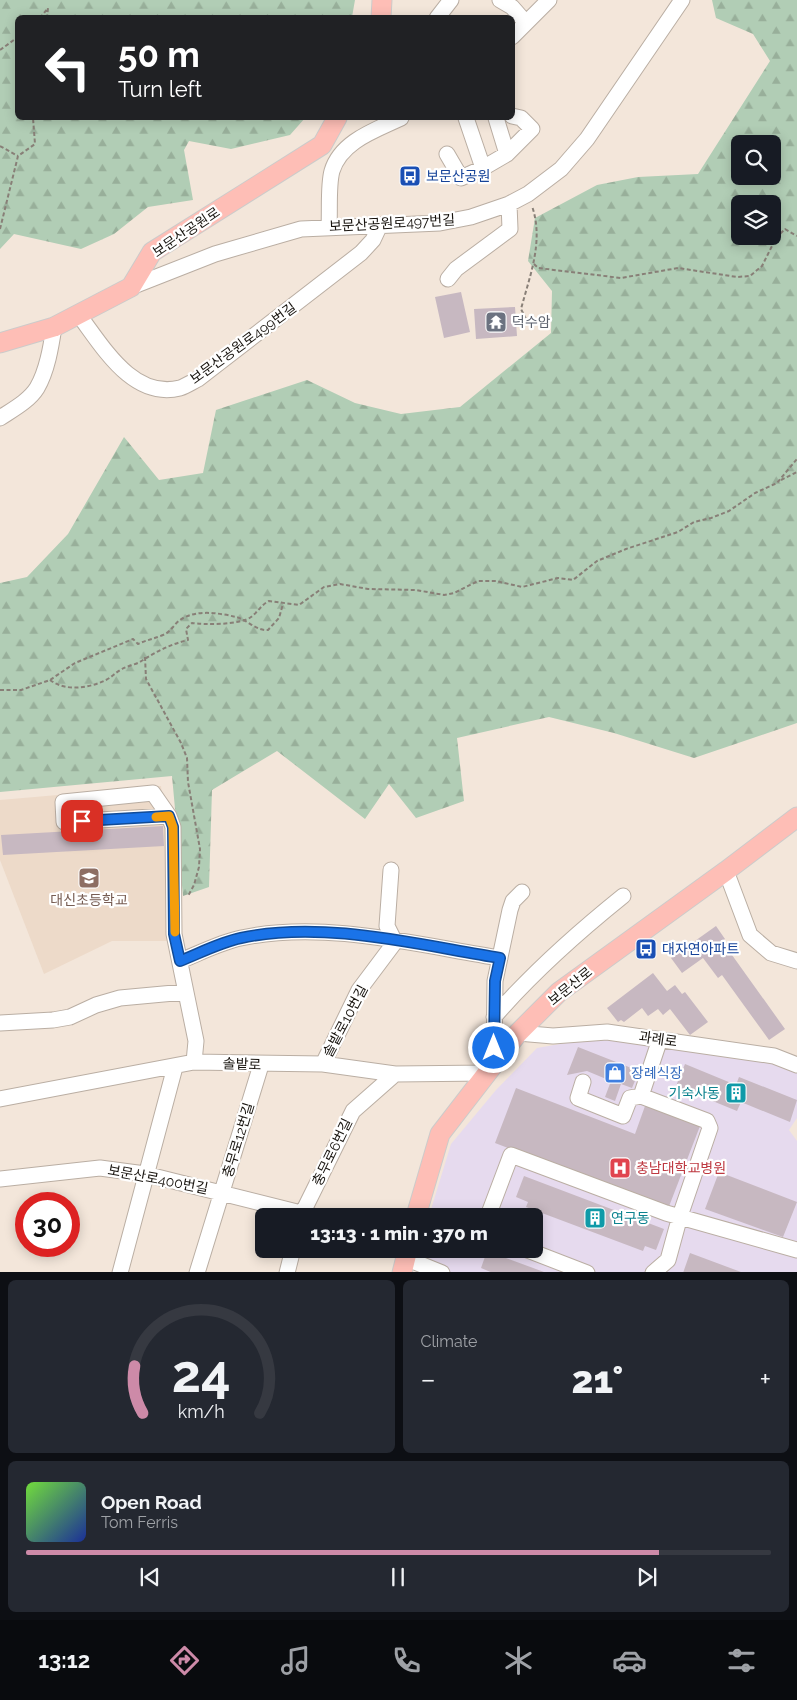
<!DOCTYPE html>
<html lang="en">
<head>
<meta charset="utf-8">
<style>
	body { margin:0; font-family:Raleway,"Noto Sans KR",sans-serif; background:#242831; color:#f1f3f6; height:100vh; display:flex; flex-direction:column; font-size:19px; white-space:nowrap }
	* { box-sizing:border-box; margin:0 }
	p { font-size:16px; color:#9ea1a6 }
	.icon { flex:none; width:28px; height:28px; fill:none; stroke:currentColor; stroke-width:2; stroke-linecap:round; stroke-linejoin:round }
	.map { position:relative; height:1272px; overflow:hidden }
	.details { display:flex; flex-direction:column; gap:8px; padding:8px; background:#0d0f14; flex:1 }
	.details>* { flex:none }
	.top-card { position:absolute; left:15px; top:15px; width:500px; height:105px; border-radius:8px; box-shadow:0 2px 12px #0003; background:#202124; color:#fff; overflow:hidden }
	.controls { position:absolute; left:731px; top:135px; display:grid; gap:10px }
	.controls a { display:grid; place-items:center; width:50px; height:50px; border-radius:8px; background:#171b24; box-shadow:0 2px 12px #0003; font-size:25px }
	.speed { position:absolute; left:15px; top:1192px; display:flex; gap:10px; font-size:25px; font-weight:700; text-align:center }
	.speed>* { display:grid; place-content:center; width:65px; height:65px; border-radius:50%; background:#171b24; box-shadow:0 2px 12px #0003; line-height:1 }
	.speed .limit { border:8px solid #d22; background:#fff; color:#111 }
	.pin { position:absolute; display:grid; place-items:center; width:42px; height:42px; color:#fff; margin:-21px; border-radius:10px; box-shadow:0 2px 8px #0006 }
	.me { position:absolute; width:55px; margin:-28px; rotate:0deg; stroke-linejoin:round; filter:drop-shadow(0 0 4px #0008) }
	.turn { display:flex; align-items:center; gap:18px; height:105px; padding:0 20px; font-size:22px }
	.turn .icon { width:65px; height:65px; stroke-width:2.5 }
	.turn b { display:block; font-size:35px; line-height:42px }
	.big { font-size:38px; font-weight:800; line-height:1.1 }
	.details .widget { flex:1; display:flex; flex-direction:column; justify-content:center; gap:8px; min-width:0; padding:0 18px; border-radius:8px; background:#242831 }
	.details .dial { align-items:center; gap:0 }
	.dial svg { height:130px; overflow:visible; fill:none; stroke:#363941; stroke-width:7; stroke-linecap:round; text-anchor:middle }
	.dial text { fill:#f1f3f6; stroke:none }
	.song { display:flex; align-items:center; gap:15px }
	.cover { width:60px; height:60px; border-radius:8px; background:linear-gradient(135deg,hsl(100 70% 55%),hsl(230 70% 35%)) }
	.played { height:5px; border-radius:2px; background:linear-gradient(90deg,#cd8aa8 85%,#363941 85%) }
	.keys { display:flex; justify-content:space-around; direction:ltr }
	.heat { display:flex; justify-content:space-between; align-items:center; font-size:28px; direction:ltr }
	.details .tiles { flex:1; display:grid; gap:8px; grid-template-columns:1fr 1fr }
	.widget:last-child { grid-column:span 2 }
	.trip { position:absolute; left:255px; top:1208px; width:288px; height:50px; border-radius:8px; background:#171b24; box-shadow:0 2px 12px #0003; font-weight:800; line-height:50px; text-align:center }
	.tabs { display:flex; height:80px; justify-content:space-around; align-items:center; background:#090b0e; color:#9ea1a6 }
	.tabs .icon { width:35px; height:35px }
	.tabs .current { color:#cd8aa8 }
	.tabs b { font-size:22px; color:#f1f3f6 }
	.map>svg:first-child { display:block }
	.built { fill:#eddac9 }
	.medical { fill:#e6daee }
	.forest { fill:url(#forest-firs); fill-rule:evenodd }
	.building { fill:#c7b8c1 }
	.lines { fill:none; stroke-linecap:round; stroke-linejoin:round }
	.minor-casing { stroke:#baaea3; stroke-width:17 }
	.major-casing { stroke:#cccbca; stroke-width:21 }
	.path { stroke:#887f77; stroke-width:2; stroke-dasharray:4 2.5; stroke-linecap:butt }
	.minor { stroke:#fff; stroke-width:15 }
	.major { stroke:#febeb6; stroke-width:19 }
	.route-casing { stroke:#114b97; stroke-width:12 }
	.route { stroke:#1a73e8; stroke-width:9 }
	.slow { stroke:#f59e0b; stroke-width:9 }
	.labels { text-anchor:middle; dominant-baseline:central; stroke-width:4.5; stroke-linejoin:round; paint-order:stroke }
	.transit-label { font-size:14px; fill:#164399; stroke:#fff; text-anchor:start }
	.street-label { font-size:14px; fill:#17130e; stroke:#fff }
	.worship-label { font-size:14px; fill:#5b616d; stroke:#fff; text-anchor:start }
	.education-label { font-size:14px; fill:#785e54; stroke:#fff }
	.shop-label { font-size:14px; fill:#366cbe; stroke:#fff; text-anchor:start }
	.culture-label { font-size:14px; fill:#0d838f; stroke:#fff; text-anchor:end }
	.health-label { font-size:14px; fill:#be3a42; stroke:#fff; text-anchor:start }
</style>
</head>
<body>
<div class="map">
<svg width="797" height="1273" viewBox="0 0 797 1273">
	<defs>
		<pattern id="forest-firs" width="22" height="20" patternUnits="userSpaceOnUse" patternTransform="scale(1.25)"><rect width="22" height="20" fill="#b1cdb5"/><path d="M5 1l3.5 6h-7zM16 11l3.5 6h-7z" fill="#98af9a"/></pattern>
	</defs>
	<rect width="100%" height="100%" fill="#f3e6da"/>
	<path class="built" d="M161,786L174,895L170,941H112L44,974L0,860V800Z"/>
	<path class="medical" d="M606,1036L761,1060L797,1072V1118L789,1130L797,1141V1272L415,1273L421,1249H534V1216H429L451,1144L496,1090L537,1048Z"/>
	<path class="forest" d="M0,0H355L352,17L18,18V118H305L290,135L231,149L189,141L184,150L193,200L148,207L114,234L81,249L14,234L0,249Z
		M712,0H797V723L694,758L614,733L549,717L457,738L464,801L416,818L389,784L365,819L277,751L212,790L209,887L183,896L172,776L0,792V583L27,577L68,534L124,437L159,480L203,473L216,410L307,380L355,403L401,414L460,407L551,333L552,291L528,261L535,218L597,185L638,177L698,174L770,61L753,34L716,18ZM740,144H772V176H740ZM740,204H772V236H740Z"/>
	<path class="building" d="M461,292L470,332L444,338L435,297Z
		M515,307L517,336L476,339L474,309Z
		M163,826L164,846L3,855L1,835Z
		M716,926L725,939L722,941L785,1029L769,1040L722,975L718,978L703,958L682,973L671,958Z
		M653,973L667,991L675,985L682,994L685,992L708,1022L690,1035L670,1009L663,1015L658,1009L648,1016L642,1008L624,1022L621,1020L618,1022L607,1008Z
		M578,1047L639,1071L632,1088L621,1084L615,1101L605,1097L611,1081L587,1071L567,1075Z
		M685,1064L736,1085L739,1077L797,1100L790,1122L741,1102L737,1111L676,1086Z
		M516,1088L635,1134L645,1106L700,1126L668,1209L495,1143Z
		M719,1172L797,1202L783,1237L705,1209Z
		M524,1176L664,1229L656,1250L645,1246L643,1251L526,1207L528,1202L516,1197Z
		M487,1251L544,1272V1273H493L481,1268Z
		M690,1253L741,1272V1273H683Z"/>
	<g class="lines">
		<g class="minor-casing">
			<path id="minor" d="M500,0L512,7L526,23
				M437,18L451,0
				M512,37L549,0
				M466,118L483,168L507,154L532,129L521,118L512,116
				M496,118L507,154
				M447,154L461,178L483,168
				M329,226C330,210 328,185 332,171C341,141 376,130 401,118
				M448,279L456,269L510,229L509,204
				M131,287L215,254L301,229L440,223L471,217L509,204L528,194L561,169L587,139L682,0
				M78,314C102,345 132,400 180,388C186,386 192,382 198,379L361,253L373,240L380,225
				M0,418C12,410 29,401 37,388C47,371 51,347 54,327
				M169,816L153,793L63,802L64,822L169,816L173,827L174,934L196,1041L194,1062
				M726,871L750,935L771,953L797,961
				M180,961C200,953 221,942 241,938C324,920 418,945 500,958
				M494,1017C533,972 577,933 623,896
				M0,1023L53,1020L70,1017L96,1005L120,998L185,992
				M518,1033L553,1036L607,1032L774,1056L797,1065
				M494,1063L495,981L510,910L513,901L522,892
				M323,1064L359,990L395,942L387,926L391,870
				M583,1082L578,1098L623,1116L630,1098L641,1096
				M0,1099L194,1062L323,1064L395,1074L487,1073
				M0,1179L100,1168L145,1174L313,1216
				M301,1216L353,1111L395,1074
				M488,1216L511,1155L666,1213L797,1250
				M525,1249L587,1273
				M405,1258L442,1273
				M120,1273L175,1067
				M197,1273L261,1065
				M287,1273L293,1249
				M653,1273L668,1260L680,1216L710,1128L707,1121L641,1096L660,1039"/>
		</g>
		<g class="major-casing">
			<path id="major" d="M381,18L382,0
				M0,343L54,327L131,287L152,252L322,145L337,118
				M416,1216L440,1134L518,1033L559,992L726,871L797,817
				M402,1273L408,1249"/>
		</g>
		<path class="path" d="M40,18L48,8L47,18
			M0,50L18,37
			M0,146L18,156
			M0,229L18,156L35,144L33,118
			M534,264L538,268L621,278L678,268L737,277L750,276L762,266L776,238L785,229L797,236
			M526,319L521,309C530,275 544,241 532,206
			M781,480L797,472
			M145,657L146,679L181,743L187,758L188,782L200,849L199,867L194,885L188,896
			M50,680C66,692 89,688 106,680C112,677 116,672 122,669C127,666 134,665 140,662C155,652 171,644 188,640L186,629L192,623C205,625 240,625 251,617C258,612 261,605 269,601L299,605L324,587L340,584L368,589L416,590L444,595L454,593L478,581H496L522,587L558,578L573,580L597,561L626,549L678,532L694,522L711,518L729,511L755,493L777,483L797,459
			M0,690H21L50,680L75,663L133,639L138,644C146,640 154,639 163,635C171,632 174,624 180,620C196,609 219,613 236,617C248,620 256,631 268,630L279,618L283,604"/>
		<use href="#minor" class="minor"/>
		<use href="#major" class="major"/>
	</g>
	<g class="lines">
		<g class="route-casing">
			<path id="route" d="M82,821L169,816L173,827L174,934L180,961C200,953 221,942 241,938C324,920 418,945 500,958L495,981L494,1048"/>
		</g>
		<use href="#route" class="route"/>
		<path class="slow" d="M156,817L169,816L173,827L175,932"/>
	</g>
	<defs>
		<g id="bus-square" transform="scale(1.125)"><rect x="-9" y="-9" width="18" height="18" rx="4" fill="#1a4fb4" stroke="#fff"/><path d="M-5-6H5V4H4V6H2V4H-2V6H-4V4H-5ZM-3.5-4V0h7V-4ZM-3.5 1.2v1.5H-2V1.2ZM2 1.2v1.5H3.5V1.2Z" fill="#fff"/></g>
		<g id="temple-square" transform="scale(1.125)"><rect x="-9" y="-9" width="18" height="18" rx="4" fill="#6b7280" stroke="#fff"/><path d="M0-6L5-2H3V0L6.5 2.5H4V6H1.5V3h-3V6H-4V2.5H-6.5L-3 0V-2H-5Z" fill="#fff"/></g>
		<g id="school-square" transform="scale(1.125)"><rect x="-9" y="-9" width="18" height="18" rx="4" fill="#8d6e63" stroke="#fff"/><path d="M0-5L7-2L0 1L-7-2ZM-4 1L0 2.5L4 1V4Q0 6-4 4Z" fill="#fff"/></g>
		<g id="shop-square" transform="scale(1.125)"><rect x="-9" y="-9" width="18" height="18" rx="4" fill="#3f7fe0" stroke="#fff"/><path d="M-5-2.5h2.3a2.7 3.5 0 0 1 5.4 0H5L5.5 6h-11ZM-1.5-2.5h3a1.5 2.3 0 0 0-3 0Z" fill="#fff"/></g>
		<g id="building-square" transform="scale(1.125)"><rect x="-9" y="-9" width="18" height="18" rx="4" fill="#0f9aa8" stroke="#fff"/><path d="M-4-6H4V6H1V3H-1V6H-4ZM-2.5-4.3h1.7v1.8h-1.7ZM.8-4.3h1.7v1.8H.8ZM-2.5-1h1.7V.8h-1.7ZM.8-1h1.7V.8H.8Z" fill="#fff"/></g>
		<g id="hospital-square" transform="scale(1.125)"><rect x="-9" y="-9" width="18" height="18" rx="4" fill="#e0444e" stroke="#fff"/><path d="M-5-5h3v3.5h4V-5h3V5h-3V1.5h-4V5h-3Z" fill="#fff"/></g>
	</defs>
	<g fill-rule="evenodd">
		<use href="#bus-square" x="410" y="176"/>
		<use href="#temple-square" x="496" y="322"/>
		<use href="#school-square" x="89" y="878"/>
		<use href="#bus-square" x="646" y="949"/>
		<use href="#shop-square" x="615" y="1073"/>
		<use href="#building-square" x="736" y="1093"/>
		<use href="#hospital-square" x="620" y="1168"/>
		<use href="#building-square" x="595" y="1218"/>
	</g>
	<g class="labels">
		<g class="transit-label">
			<text x="426" y="176">보문산공원</text>
			<text x="662" y="949">대자연아파트</text>
		</g>
		<g class="street-label">
			<text transform="translate(392 223) rotate(-3)">보문산공원로497번길</text>
			<text transform="translate(186 232) rotate(-34)">보문산공원로</text>
			<text transform="translate(243 343) rotate(-36)">보문산공원로499번길</text>
			<text transform="translate(570 986) rotate(-39)">보문산로</text>
			<text transform="translate(345 1021) rotate(-62)">솔밭로10번길</text>
			<text transform="translate(658 1039) rotate(8)">과례로</text>
			<text transform="translate(242 1064) rotate(2)">솔밭로</text>
			<text transform="translate(238 1140) rotate(-73)">충무로12번길</text>
			<text transform="translate(332 1152) rotate(-64)">충무로6번길</text>
			<text transform="translate(158 1179) rotate(11)">보문산로400번길</text>
		</g>
		<g class="worship-label">
			<text x="512" y="322">덕수암</text>
		</g>
		<g class="education-label">
			<text x="89" y="900">대신초등학교</text>
		</g>
		<g class="shop-label">
			<text x="631" y="1073">장례식장</text>
		</g>
		<g class="culture-label">
			<text x="720" y="1093">기숙사동</text>
			<text x="611" y="1218" text-anchor="start">연구동</text>
		</g>
		<g class="health-label">
			<text x="636" y="1168">충남대학교병원</text>
		</g>
	</g>
</svg>
<div class="controls">
<a><svg class="icon" aria-label="search" viewBox="0 0 24 24"><circle cx="10" cy="10" r="6"/><path d="M15 15l6 6"/></svg></a>
<a><svg class="icon" aria-label="layers" viewBox="0 0 24 24"><path d="M12 4l9 5-9 5-9-5zM3 14l9 5 9-5"/></svg></a>
</div>
<div class="speed"><div class="limit">30</div></div>
<div class="pin" style="left:82px;top:821px;background:#d93025"><svg class="icon" aria-label="arrive" viewBox="0 0 24 24"><path d="M6 21V4h12l-3 4 3 4H6"/></svg></div>
<svg class="me" style="left:494px;top:1048px" viewBox="-20 -20 40 40"><circle r="17" fill="#1a73e8" stroke="#fff" stroke-width="3"/><path d="M0-11L8 9 0 5-8 9z" fill="#fff"/></svg>
<div class="trip">13:13 · 1 min · 370 m</div>
<div class="top-card">
<div class="turn"><svg class="icon" aria-label="left" viewBox="0 0 24 24"><path d="M17 20v-9H6M10 6l-5 5 5 5"/></svg><div><b>50 m</b>Turn left</div></div>
</div>
</div>
<section class="details">
<div class="tiles">
<div class="widget dial"><svg viewBox="0 0 100 80">
<path d="M14 69A42 42 0 1 1 86 69"/>
<path d="M14 69A42 42 0 0 1 9 40" stroke="#cd8aa8"/>
<text x="50" y="56" font-size="32" font-weight="700">24</text>
<text x="50" y="72" font-size="11">km/h</text>
</svg></div>
<div class="widget"><p>Climate</p>
<div class="heat"><a>−</a><b class="big">21°</b><a>+</a></div>
</div>
<div class="widget">
<div class="song"><i class="cover"></i><div><b>Open Road</b><p>Tom Ferris</p></div></div>
<div class="played"></div>
<div class="keys"><svg class="icon" aria-label="previous" viewBox="0 0 24 24"><path d="M18 5L8 12l10 7zM5 5v14"/></svg><svg class="icon" aria-label="pause" viewBox="0 0 24 24"><path d="M8 5v14M16 5v14"/></svg><svg class="icon" aria-label="next" viewBox="0 0 24 24"><path d="M6 5l10 7-10 7zM19 5v14"/></svg></div>
</div>
</div>
</section>
<nav class="tabs">
<b>13:12</b>
<svg class="icon current" aria-label="directions" viewBox="0 0 24 24"><path d="M12 3l9 9-9 9-9-9zM9 14v-3h6M13 9l2 2-2 2"/></svg>
<svg class="icon" aria-label="music" viewBox="0 0 24 24"><path d="M9 18V5l10-2v13"/><circle cx="6" cy="18" r="3"/><circle cx="16" cy="16" r="3"/></svg>
<svg class="icon" aria-label="phone" viewBox="0 0 24 24"><path d="M5 4h4l2 5-3 2q2 4 5 5l2-3 5 2v4C11 20 4 13 5 4z"/></svg>
<svg class="icon" aria-label="climate" viewBox="0 0 24 24"><path d="M12 3v18M4 7l16 10M4 17L20 7"/></svg>
<svg class="icon" aria-label="car" viewBox="0 0 24 24"><path d="M5 17H2v-5l4-1 3-4h7l3 4 3 1v5h-3M9 17h6M6 11h13"/><circle cx="7" cy="17" r="2"/><circle cx="17" cy="17" r="2"/></svg>
<svg class="icon" aria-label="filters" viewBox="0 0 24 24"><path d="M4 7h16M4 17h16"/><circle cx="9" cy="7" r="2"/><circle cx="15" cy="17" r="2"/></svg>
</nav>
</body>
</html>
